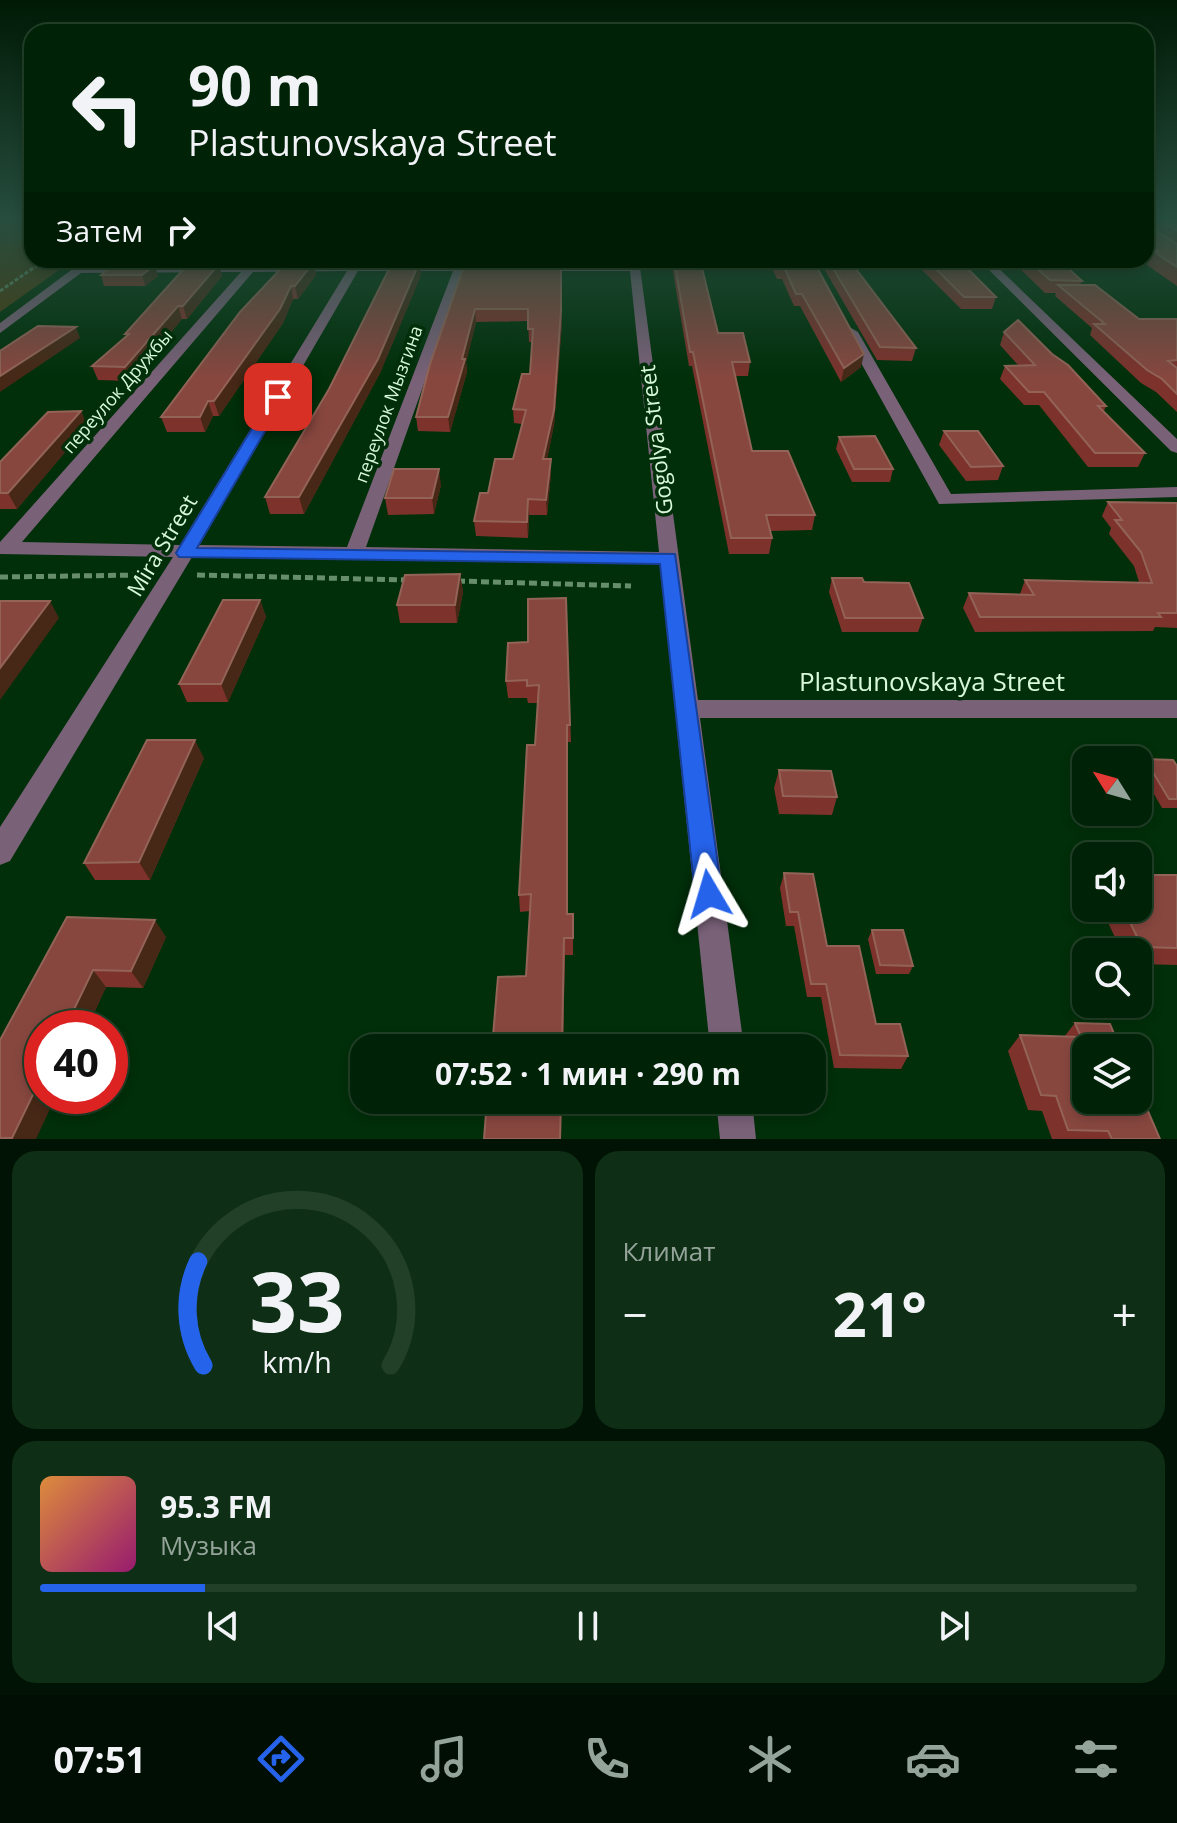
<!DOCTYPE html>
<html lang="ru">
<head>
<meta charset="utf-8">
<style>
	body { margin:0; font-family:"Open Sans",sans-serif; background:#0e2f15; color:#f1f3f6; height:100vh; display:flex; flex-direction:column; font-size:30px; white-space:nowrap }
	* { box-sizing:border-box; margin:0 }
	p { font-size:26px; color:#95a49b }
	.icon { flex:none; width:44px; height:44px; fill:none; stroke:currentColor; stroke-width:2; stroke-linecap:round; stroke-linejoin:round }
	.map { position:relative; height:1139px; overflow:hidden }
	.drawer { display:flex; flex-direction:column; gap:12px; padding:12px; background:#001304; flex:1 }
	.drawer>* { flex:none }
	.hud { position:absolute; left:24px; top:24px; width:1130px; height:244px; border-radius:24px; box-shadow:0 4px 12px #0003,0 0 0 2px #224028; background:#002307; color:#f1f3f6; overflow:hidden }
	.needle { width:52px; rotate:307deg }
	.fabs { position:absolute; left:1072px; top:746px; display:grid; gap:16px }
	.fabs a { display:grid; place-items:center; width:80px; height:80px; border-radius:16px; background:#002307; box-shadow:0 4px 12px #0003,0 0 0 2px #224028; font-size:40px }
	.speed { position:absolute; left:24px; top:1010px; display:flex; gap:16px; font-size:40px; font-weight:700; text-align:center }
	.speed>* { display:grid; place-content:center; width:104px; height:104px; border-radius:50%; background:#002307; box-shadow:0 4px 12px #0003,0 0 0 2px #224028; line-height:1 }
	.speed .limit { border:12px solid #d22; background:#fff; color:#111 }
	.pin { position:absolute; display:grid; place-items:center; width:68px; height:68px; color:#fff; margin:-34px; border-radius:16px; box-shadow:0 4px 12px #0006 }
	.me { position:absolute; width:88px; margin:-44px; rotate:353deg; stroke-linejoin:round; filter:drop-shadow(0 0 6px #0008) }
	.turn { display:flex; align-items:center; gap:28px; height:168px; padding:0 32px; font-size:36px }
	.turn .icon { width:104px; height:104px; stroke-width:2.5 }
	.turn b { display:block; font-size:56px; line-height:68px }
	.then { display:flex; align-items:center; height:76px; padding:0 32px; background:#0003; gap:16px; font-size:30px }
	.big { font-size:60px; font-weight:700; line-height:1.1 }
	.drawer .tile { flex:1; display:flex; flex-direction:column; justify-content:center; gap:12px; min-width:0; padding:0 28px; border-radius:24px; background:#0e2f15 }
	.drawer .dial { align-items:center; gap:0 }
	.dial svg { height:208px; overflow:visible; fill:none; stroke:#224028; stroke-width:7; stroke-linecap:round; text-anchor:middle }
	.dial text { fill:#f1f3f6; stroke:none }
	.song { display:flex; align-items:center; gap:24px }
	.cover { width:96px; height:96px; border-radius:12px; background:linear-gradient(135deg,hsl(30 70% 55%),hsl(320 70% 35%)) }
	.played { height:8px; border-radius:4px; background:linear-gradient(90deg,#2563eb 15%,#224028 15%) }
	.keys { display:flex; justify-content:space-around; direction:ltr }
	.heat { display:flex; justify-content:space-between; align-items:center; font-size:44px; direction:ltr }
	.drawer .tiles { flex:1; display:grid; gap:12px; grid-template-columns:1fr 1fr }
	.tile:last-child { grid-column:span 2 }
	.trip { position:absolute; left:350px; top:1034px; width:476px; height:80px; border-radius:24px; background:#002307; box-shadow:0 4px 12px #0003,0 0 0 2px #224028; font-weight:700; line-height:80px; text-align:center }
	.dock { display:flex; height:128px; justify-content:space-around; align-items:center; background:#000e03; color:#95a49b }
	.dock .icon { width:56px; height:56px }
	.dock .active { color:#2563eb }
	.dock b { font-size:36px; color:#f1f3f6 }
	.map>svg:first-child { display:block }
	.green { fill:#4c3c11 }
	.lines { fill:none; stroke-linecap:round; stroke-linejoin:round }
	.path-far1 { stroke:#668e6b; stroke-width:3; stroke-dasharray:4 2; stroke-linecap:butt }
	.path { stroke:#668e6b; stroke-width:5; stroke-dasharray:8 4; stroke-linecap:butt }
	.minor { fill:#796178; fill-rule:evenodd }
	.wall { fill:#7d322c }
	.shaded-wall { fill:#472816 }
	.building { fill:#87473f; stroke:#936357; stroke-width:2 }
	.route { fill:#2563eb; stroke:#184099; stroke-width:2 }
	.labels { text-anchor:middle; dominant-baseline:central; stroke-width:7; stroke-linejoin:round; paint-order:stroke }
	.far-street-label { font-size:18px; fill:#d8f8da; stroke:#002f09 }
	.street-label { font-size:22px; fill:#d8f8da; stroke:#002f09 }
	.near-street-label { font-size:26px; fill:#d8f8da; stroke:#002f09 }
</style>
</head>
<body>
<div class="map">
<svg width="1177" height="1139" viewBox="0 0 1177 1139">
	<rect width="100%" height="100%" fill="#002f09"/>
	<path class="green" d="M0,219H32V260H73L0,312Z"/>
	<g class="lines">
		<path class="path-far1" d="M0,291L45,260"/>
		<path class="path" d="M197,575L407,580
			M0,577L141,575
			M457,581L631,586"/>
		<path class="minor" d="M252,260H262L259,265H351L354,260H364L362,265L489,264L495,267L489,270L464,271L366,547L659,552L630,271H533L527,268L533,265H629V260H639L698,700H1177V718H700L744,1048H710L660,564L192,557L10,861L0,865V827L173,557L0,554V542L241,272L81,273L0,333V323L82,262H90V267L247,265ZM347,271L180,545L22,542L253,272ZM358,271H453L347,547L199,545Z
			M979,260H990L1177,439V453L1171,451Z
			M851,328L858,332L951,494L1177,487V497L939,504L844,332Z
			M716,1100H752L756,1139H720Z"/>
	</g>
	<path class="wall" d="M1146,219H1177V286L1147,265L1148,262L1145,260Z
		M130,260H179L175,263L132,264Z
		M201,260H234L232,263H204Z
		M298,260H327L325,263H313L316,275L298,299H293L283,323L219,416H213L205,432H167L161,417L298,263Z
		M400,260H427L426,263H419L421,275L380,373L304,514H270L265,497L329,389L400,263Z
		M464,260H562V262L464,263Z
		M671,260H700L718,333L750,362L748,376H736L752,451L815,515L812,530L770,531L772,538L769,554H729L692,366H689Z
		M768,260H813L861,367L841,382L800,306H794L782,279H777Z
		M819,260H856L860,266L858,272L916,348L912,361L877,360Z
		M912,260H959L996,297L992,309H961Z
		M1016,260H1059L1082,281L1080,285L1139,319H1177V412L1156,392L1141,383L1090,335L1092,328L1055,296L1056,293H1045L1015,264Z
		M465,263L562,323L554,425L547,459L551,474L547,515H529L528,538L476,536L474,521L488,493L513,459L522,424L514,423L513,409L530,374L532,342H529L528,321L476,322L466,362L467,372L450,432L418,431L416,417Z
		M219,264L222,276L187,319H182L130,381L98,380L92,366L126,336L125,334Z
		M113,265L158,276L145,286H104L101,275Z
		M1004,332L1106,406L1104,411L1145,453L1138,467H1088L1039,405H1024L1000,379L1005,366H1019L1000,345Z
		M81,411L87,426L17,509H0V462Z
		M944,431L1003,466L998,480L966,481L939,445Z
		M839,437L893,469L890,482H852L836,449Z
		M441,485L434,514L388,515L385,498Z
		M1108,502L1177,503V628L1155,627L1153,631L975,632L963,608L969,593L1020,594L1025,580L1139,582L1134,566L1109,534L1111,528L1102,516Z
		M460,574L463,592L457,623H400L397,605Z
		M832,578L864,582L923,618L918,632H842L829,592Z
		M566,598L571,742H568L567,914H573V955H565L563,1048H492L526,976L530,911L520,912L519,895L535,745L538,703H528L527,698H508L506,681L528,642Z
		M260,600L266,617L228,702H187L179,684Z
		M204,758L150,880H95L84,863Z
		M1145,759L1177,766V808H1162L1139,768Z
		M779,770L837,797L832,815L779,814L774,788Z
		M784,873L827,946L876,1024L908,1056L901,1069L834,1068L821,997H807L794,926H786L780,888Z
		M1177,875V965L1138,964V952H1122L1101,908H1138Z
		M67,917L166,937L143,988L106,987L87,1028H42L36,1139H0V1040Z
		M872,930L913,966L909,974H876L868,939Z
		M1075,1023L1160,1139H1052L1042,1111L1028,1110L1008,1051L1020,1035L1064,1037Z"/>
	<path class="shaded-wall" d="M313,263L316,275L298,299L295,286Z
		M419,263L421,275L380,373L304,514L299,497Z
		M561,263L562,323L554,425L544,474L543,459Z
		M219,264L222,276L187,319L183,306Z
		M155,265L158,276L145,286L142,275Z
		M291,286L293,299L283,323L219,416L214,401Z
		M178,306L182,319L130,381L125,367Z
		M475,309L476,322L466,362L467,372L450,432L448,417Z
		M76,327L80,338L0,392V376Z
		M864,354L861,367L841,382L844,368Z
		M208,401L213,416L205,432L200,417Z
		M81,411L87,426L17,509L8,493Z
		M551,459V474L547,515L546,500Z
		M439,469L441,485L434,514L432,498Z
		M528,499L529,515L528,538L527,522Z
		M460,574L463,592L457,623L455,605Z
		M260,600L266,617L228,702L221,684Z
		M50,601L59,618L0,700V668Z
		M195,740L204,758L150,880L139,862Z
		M155,920L166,937L143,988L131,971Z
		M564,938L563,1048H562Z
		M93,970L106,987L87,1028H65Z
		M42,1076V1096H56L36,1139H14L12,1138Z
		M561,1100H562L561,1139H560Z"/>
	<path class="building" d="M1146,219H1149L1150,227L1177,244V267L1153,251H1158L1146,243Z
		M1159,219H1177V231Z
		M674,260H700L718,333H743L750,362H732L752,451H788L815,515H766L772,538H731L693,352H690Z
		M775,260H813L864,354L844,368L802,294H796L784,267H779Z
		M828,260H856L860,266L853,265L916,348L880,347Z
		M927,260H959L996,297H964Z
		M1027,260H1059L1082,281L1050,280Z
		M286,263H313L295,286H291L280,309L214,401H208L200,417H161L240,312Z
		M392,263H419L378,359L299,497H265L329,389Z
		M465,263H561V311L554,410L543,459H551L546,500L528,499L527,522L474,521L480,493H488L495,459H513L526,410L513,409L522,374H530L533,329H528V309H475L462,359H465L448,417H416L430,364Z
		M188,264H219L183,306H178L125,367L92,366L129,334H125Z
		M113,265H155L142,275H101Z
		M1058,285H1095L1139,319H1177V360L1168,361L1177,368V394L1162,379L1147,370L1094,324H1105Z
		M1018,320L1052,354L1068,365L1106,406H1098L1145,453H1095L1044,392H1029L1005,366L1035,365L1004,332Z
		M38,326L76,327L0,376V351Z
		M81,411L8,493H0V462L48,412Z
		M944,431H978L1003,466L971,467Z
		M875,436L893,469H854L839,437Z
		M394,469H439L432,498H385Z
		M1108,502L1177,503V613H1158L1161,617H980L969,593L1034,595L1025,580L1152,583L1141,552L1115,520H1122Z
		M460,574L455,605H397L405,575Z
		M832,578H862L864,582L909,583L923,618H845Z
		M566,598L570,725H567V914H573V938H564L562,1048H492L498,977L526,976L531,894L519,895L527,745H535L539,685L527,686V680L506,681L508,643L528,642V599Z
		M223,600H260L221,684H179Z
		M0,601H50L0,668Z
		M147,740H195L139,862L84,863Z
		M1145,759L1173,760L1177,766V799H1169Z
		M779,770L831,771L837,797L783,796Z
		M784,873L813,874L827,946H859L876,1024H900L908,1056L840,1055L826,984H811L798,912H790Z
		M1138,875H1177V948L1142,947L1123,908H1138Z
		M67,917L155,920L131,971L93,970L65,1028H42V1076L12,1138H0V1040Z
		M872,930H903L913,966L880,965Z
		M1075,1023L1110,1024L1120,1048H1086V1100H1138V1088L1160,1139H1112L1108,1131L1068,1130L1056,1096L1041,1095L1020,1035L1081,1037Z
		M487,1100H561L560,1139H484Z"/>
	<linearGradient id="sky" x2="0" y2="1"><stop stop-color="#001a05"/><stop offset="0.58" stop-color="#264d3e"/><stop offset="1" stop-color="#264d3e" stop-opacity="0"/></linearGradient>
	<rect width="1177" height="378" fill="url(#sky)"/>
	<path class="route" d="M273,394L285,397L197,548L675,554L722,894L718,903L709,906L699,903L695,894L660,564L179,557L176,553Z"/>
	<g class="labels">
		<g class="far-street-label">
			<text transform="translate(117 391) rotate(-49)">переулок Дружбы</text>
			<text transform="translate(388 404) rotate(-70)">переулок Мызгина</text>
		</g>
		<g class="street-label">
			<text transform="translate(655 440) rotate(-97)">Gogolya Street</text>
			<text transform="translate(161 545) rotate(-59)">Mira Street</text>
		</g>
		<g class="near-street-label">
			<text x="932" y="681">Plastunovskaya Street</text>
		</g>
	</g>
</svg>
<div class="fabs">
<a><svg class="needle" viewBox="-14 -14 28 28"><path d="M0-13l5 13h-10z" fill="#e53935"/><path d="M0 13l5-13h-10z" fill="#95a49b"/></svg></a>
<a><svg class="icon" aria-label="sound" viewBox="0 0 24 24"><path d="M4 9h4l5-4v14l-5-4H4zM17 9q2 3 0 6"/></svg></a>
<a><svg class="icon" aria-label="search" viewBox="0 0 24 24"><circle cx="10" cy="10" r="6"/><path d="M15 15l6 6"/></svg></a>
<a><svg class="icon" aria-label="layers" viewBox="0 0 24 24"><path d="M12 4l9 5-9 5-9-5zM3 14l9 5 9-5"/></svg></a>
</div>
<div class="speed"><div class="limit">40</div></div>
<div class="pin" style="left:278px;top:397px;background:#d93025"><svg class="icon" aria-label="arrive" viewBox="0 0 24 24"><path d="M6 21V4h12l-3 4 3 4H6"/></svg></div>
<svg class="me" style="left:709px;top:894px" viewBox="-20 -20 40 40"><path d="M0-17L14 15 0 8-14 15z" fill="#2563eb" stroke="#fff" stroke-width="4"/></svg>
<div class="trip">07:52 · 1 мин · 290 m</div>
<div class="hud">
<div class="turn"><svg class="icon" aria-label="left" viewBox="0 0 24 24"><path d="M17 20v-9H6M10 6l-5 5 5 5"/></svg><div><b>90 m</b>Plastunovskaya Street</div></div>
<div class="then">Затем<svg class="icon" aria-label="right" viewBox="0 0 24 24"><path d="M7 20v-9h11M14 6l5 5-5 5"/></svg></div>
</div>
</div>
<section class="drawer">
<div class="tiles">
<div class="tile dial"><svg viewBox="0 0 100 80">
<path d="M14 69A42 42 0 1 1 86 69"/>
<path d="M14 69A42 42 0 0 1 12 29" stroke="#2563eb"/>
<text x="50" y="56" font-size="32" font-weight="700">33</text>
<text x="50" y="72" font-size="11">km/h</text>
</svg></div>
<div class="tile"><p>Климат</p>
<div class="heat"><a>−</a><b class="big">21°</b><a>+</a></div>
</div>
<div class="tile">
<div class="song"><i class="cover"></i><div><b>95.3 FM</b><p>Музыка</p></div></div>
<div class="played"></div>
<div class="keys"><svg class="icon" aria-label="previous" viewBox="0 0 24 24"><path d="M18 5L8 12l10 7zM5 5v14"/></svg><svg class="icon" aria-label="pause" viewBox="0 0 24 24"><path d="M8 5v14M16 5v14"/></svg><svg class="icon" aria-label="next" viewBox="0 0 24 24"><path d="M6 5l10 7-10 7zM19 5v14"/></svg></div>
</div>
</div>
</section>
<nav class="dock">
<b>07:51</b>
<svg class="icon active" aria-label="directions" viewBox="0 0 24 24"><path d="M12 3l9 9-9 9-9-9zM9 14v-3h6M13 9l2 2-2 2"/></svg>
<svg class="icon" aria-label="music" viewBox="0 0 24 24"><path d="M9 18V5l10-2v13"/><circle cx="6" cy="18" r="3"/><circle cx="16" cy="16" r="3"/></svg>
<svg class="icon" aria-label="phone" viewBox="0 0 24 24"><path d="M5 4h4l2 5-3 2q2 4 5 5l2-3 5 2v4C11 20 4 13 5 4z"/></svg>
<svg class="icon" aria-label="climate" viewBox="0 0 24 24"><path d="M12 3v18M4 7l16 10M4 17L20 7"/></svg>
<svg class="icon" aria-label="car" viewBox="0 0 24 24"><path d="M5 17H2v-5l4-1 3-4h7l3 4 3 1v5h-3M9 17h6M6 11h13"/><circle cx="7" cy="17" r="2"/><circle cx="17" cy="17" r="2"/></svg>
<svg class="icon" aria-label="filters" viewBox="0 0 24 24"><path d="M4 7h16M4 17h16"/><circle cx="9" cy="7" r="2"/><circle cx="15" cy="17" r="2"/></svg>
</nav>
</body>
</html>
